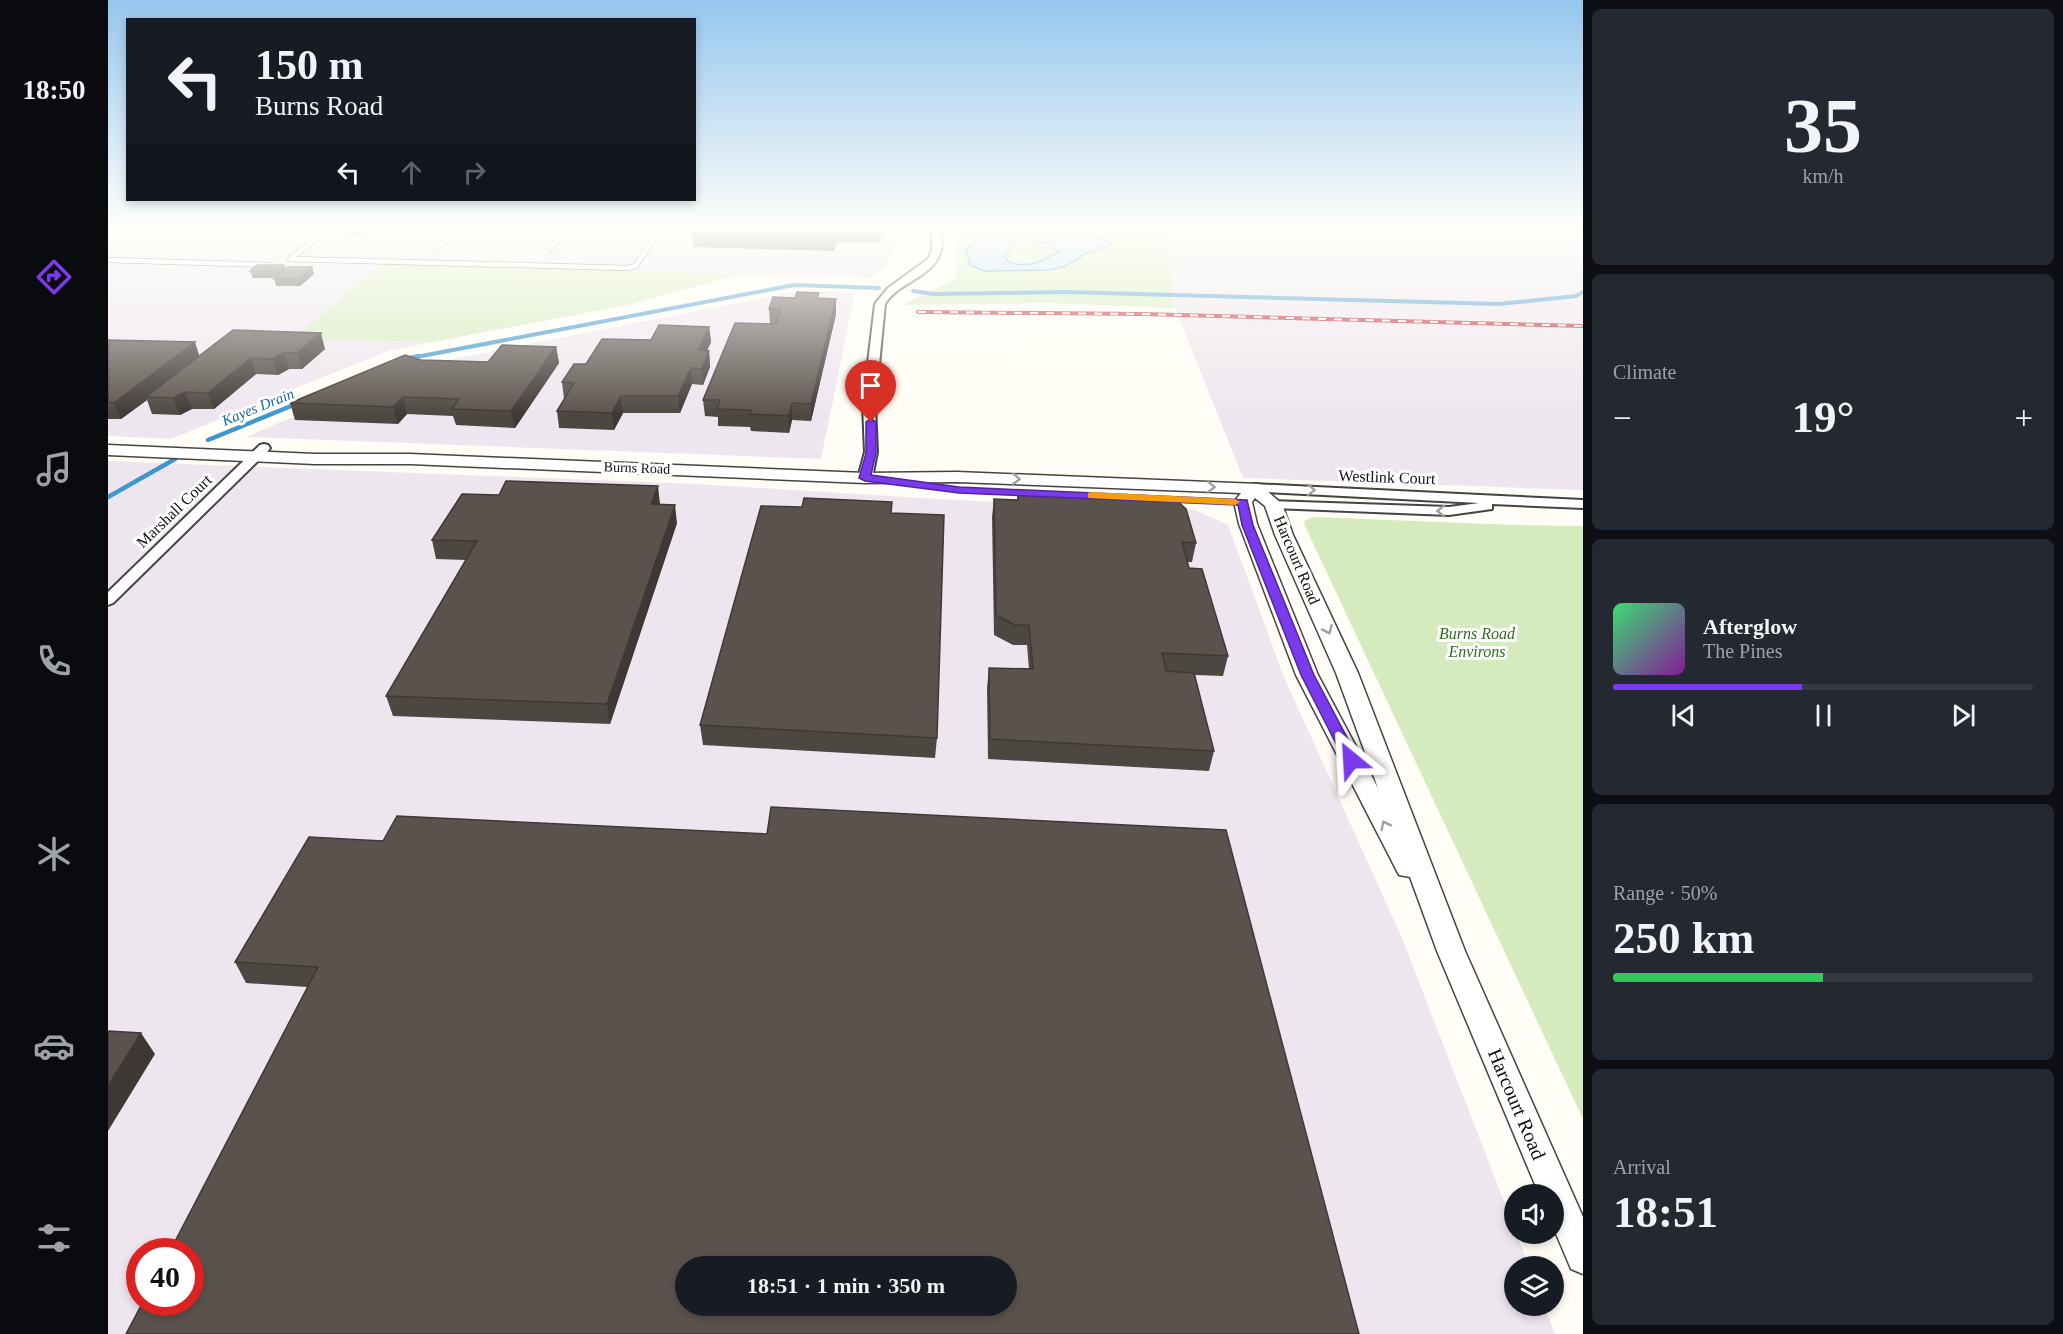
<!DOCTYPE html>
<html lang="en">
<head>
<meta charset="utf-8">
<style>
	body { margin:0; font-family:"Times New Roman",serif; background:#242831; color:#f1f3f6; height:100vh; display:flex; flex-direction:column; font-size:22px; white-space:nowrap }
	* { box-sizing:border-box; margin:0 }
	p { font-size:20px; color:#9ea1a6 }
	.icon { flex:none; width:33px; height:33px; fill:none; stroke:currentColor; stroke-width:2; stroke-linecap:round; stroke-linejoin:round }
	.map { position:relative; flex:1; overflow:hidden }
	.sheet { display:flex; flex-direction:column; gap:9px; padding:9px; background:#0d0f14; width:480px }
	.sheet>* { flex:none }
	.banner { position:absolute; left:18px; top:18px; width:570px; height:183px; border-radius:0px; box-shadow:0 3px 9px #0003; background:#171b24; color:#f1f3f6; overflow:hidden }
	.buttons { position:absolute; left:1396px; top:1184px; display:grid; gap:12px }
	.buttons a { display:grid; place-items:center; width:60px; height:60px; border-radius:50%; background:#171b24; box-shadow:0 3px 9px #0003; font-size:30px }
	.speed { position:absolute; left:18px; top:1238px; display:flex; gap:12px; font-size:30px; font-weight:700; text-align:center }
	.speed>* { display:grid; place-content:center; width:78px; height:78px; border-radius:50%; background:#171b24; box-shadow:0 3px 9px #0003; line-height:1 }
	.speed .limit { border:9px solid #d22; background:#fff; color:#111 }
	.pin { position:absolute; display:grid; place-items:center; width:51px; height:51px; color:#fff; margin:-62px -26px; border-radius:50% 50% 50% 0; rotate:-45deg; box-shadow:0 0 6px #0007 }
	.pin .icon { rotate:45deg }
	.me { position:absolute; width:66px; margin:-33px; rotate:333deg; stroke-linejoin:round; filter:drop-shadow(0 0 4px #0008) }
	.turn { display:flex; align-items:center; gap:21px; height:126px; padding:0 30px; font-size:27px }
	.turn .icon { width:78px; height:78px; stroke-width:2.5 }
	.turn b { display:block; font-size:42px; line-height:51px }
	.lanes { display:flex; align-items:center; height:57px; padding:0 30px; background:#0003; justify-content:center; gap:30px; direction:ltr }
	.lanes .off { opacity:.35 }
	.big { font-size:45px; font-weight:600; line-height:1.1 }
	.sheet .tile { flex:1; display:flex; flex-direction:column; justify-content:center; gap:9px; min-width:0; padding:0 21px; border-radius:9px; background:#242831 }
	.sheet .dial { align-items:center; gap:0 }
	.dial b { font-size:78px; line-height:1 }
	.song { display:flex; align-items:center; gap:18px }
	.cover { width:72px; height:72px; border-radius:9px; background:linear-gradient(135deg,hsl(140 70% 55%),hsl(290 70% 35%)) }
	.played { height:6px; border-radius:3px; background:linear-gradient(90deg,#7c3aed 45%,#363941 45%) }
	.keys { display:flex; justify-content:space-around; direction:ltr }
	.heat { display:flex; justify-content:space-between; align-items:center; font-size:33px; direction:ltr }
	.charge { height:9px; border-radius:4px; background:linear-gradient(90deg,#34c759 50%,#363941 0) }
	.trip { position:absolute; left:567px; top:1256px; width:342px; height:60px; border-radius:30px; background:#171b24; box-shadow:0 3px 9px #0003; font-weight:600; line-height:60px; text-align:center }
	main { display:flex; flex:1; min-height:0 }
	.menu { display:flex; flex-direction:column; width:108px; justify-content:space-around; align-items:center; background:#090b0e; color:#9ea1a6 }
	.menu .icon { width:42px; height:42px }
	.menu .active { color:#7c3aed }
	.menu b { font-size:27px; color:#f1f3f6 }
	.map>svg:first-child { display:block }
	.industrial { fill:#eee6ef; fill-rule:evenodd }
	.green { fill:#d5ebbd }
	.water { fill:#b9e0f7; stroke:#3f96cf; stroke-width:1.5; fill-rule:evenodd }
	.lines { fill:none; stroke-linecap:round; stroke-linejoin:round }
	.stream-far1 { stroke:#3f96cf; stroke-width:4 }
	.stream { stroke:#3f96cf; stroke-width:4.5 }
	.service-casing { stroke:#444; stroke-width:6 }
	.minor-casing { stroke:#444; stroke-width:4 }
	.tertiary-casing { stroke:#444; stroke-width:3 }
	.service { stroke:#fff; stroke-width:4.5 }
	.minor { fill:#fff; fill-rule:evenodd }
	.tertiary { fill:#fff; fill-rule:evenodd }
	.rail-casing { stroke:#c4262e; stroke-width:4 }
	.rail { stroke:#fff; stroke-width:2; stroke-dasharray:8; stroke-linecap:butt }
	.wall { fill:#4d4742 }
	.shaded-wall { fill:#3f3936 }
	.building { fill:#5a524d; stroke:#3f3936; stroke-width:1.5; fill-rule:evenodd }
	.oneway { stroke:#a0a0a0 }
	.route { fill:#7c3aed; stroke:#51269a; stroke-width:1.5 }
	.slow { fill:#f59e0b }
	.labels { text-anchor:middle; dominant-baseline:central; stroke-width:6; stroke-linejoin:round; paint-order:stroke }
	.far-street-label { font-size:14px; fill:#111; stroke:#fff }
	.far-water-label { font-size:15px; font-style:italic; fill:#1768a6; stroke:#fff }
	.street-label { font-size:16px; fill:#111; stroke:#fff }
	.park-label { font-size:16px; font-style:italic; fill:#2f6b1f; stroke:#fff }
	.near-street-label { font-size:20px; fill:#111; stroke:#fff }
</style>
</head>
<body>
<main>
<nav class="menu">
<b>18:50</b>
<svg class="icon active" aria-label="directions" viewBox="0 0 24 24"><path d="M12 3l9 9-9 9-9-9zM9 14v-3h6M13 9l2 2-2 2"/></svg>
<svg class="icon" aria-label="music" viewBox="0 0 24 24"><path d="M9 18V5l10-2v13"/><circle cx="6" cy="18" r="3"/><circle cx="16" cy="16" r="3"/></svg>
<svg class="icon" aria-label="phone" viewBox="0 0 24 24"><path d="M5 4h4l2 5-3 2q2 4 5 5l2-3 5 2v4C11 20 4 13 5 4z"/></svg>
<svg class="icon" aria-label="climate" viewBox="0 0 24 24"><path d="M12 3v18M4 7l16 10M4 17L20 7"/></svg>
<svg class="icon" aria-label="car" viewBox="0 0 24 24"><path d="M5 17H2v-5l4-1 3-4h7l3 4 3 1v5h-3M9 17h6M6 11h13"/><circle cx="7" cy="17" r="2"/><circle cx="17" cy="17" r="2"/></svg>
<svg class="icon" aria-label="filters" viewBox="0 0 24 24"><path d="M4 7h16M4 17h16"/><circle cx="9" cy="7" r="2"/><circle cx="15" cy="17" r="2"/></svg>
</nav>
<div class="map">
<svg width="1475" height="1334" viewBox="0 0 1475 1334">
	<rect width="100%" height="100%" fill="#fffdf5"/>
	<path class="industrial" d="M0,229H789L788,246L779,265L763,278L273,264L186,338L325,342L280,351L63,439L0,436Z
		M1058,229H1475V490L1135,478L1067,308Z
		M695,290L747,292L713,459L138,437L300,368Z
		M0,461L589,484L847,500L1087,510L1120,525L1176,677L1294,938L1421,1266H1407V1305H1436L1447,1334H0ZM32,1251H82V1302H32ZM578,1266H898V1305H578Z"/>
	<path class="green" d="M849,229H1058L1067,308L941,303L795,305L848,278Z
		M273,264L632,274L524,304L325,342L186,338Z
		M1206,517L1407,525L1475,526V1119L1197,526L1196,521Z"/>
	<path class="water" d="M930,229L981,235L1002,241L1004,244L977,254L958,266L941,270L876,271L862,265L858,251C864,240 875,243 882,236ZM909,240L947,244L944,248L952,252C932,260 927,268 902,263L896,256Z"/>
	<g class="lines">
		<path class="stream-far1" d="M805,291L825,294L958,292L1391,304L1468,296L1475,292
			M303,358L686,285L771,288"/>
		<path class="stream" d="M298,359L311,356
			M100,440L188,404
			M0,497L67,459"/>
		<g class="service-casing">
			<path id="service" d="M330,247L348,229
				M442,249L459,229
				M182,259L519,268L528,266L552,229
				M182,259L221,229
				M0,260L161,265"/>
		</g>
		<g class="minor-casing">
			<path id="minor" d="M824,229H832C833,237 835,246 832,253C824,278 790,282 777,304L767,405L769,452L764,478L762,481H752L750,478L757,452L755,405L767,304L780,288L820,259L824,251Z
				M156,444L160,445L162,448L160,451L5,603L0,605V592L152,445Z
				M1145,484L1475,500V508L1384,504V509L1341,515L1165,508L1158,504L1160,501L1341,507L1371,503L1140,491L1138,488Z"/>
		</g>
		<g class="tertiary-casing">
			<path id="tertiary" d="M0,445L207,454H302L757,473L849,472L1151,484L1174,504L1185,535L1250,673L1357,951L1475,1217V1274L1463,1269L1446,1229V1194H1431L1329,951L1302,877L1291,875L1188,675L1131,524L1126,502L1133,493L849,482L757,483L302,464H207L0,455ZM1147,498L1157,506L1167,535L1228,673L1270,788L1210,675L1149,524L1144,502Z"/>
		</g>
		<use href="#service" class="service"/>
		<use href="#minor" class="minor"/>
		<use href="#tertiary" class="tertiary"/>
		<g class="rail-casing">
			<path id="rail" d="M810,312L1035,314L1475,326"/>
		</g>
		<use href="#rail" class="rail"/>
	</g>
	<path class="wall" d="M231,229H261L255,235L232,234Z
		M558,229H777L776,237H772L771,243L728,242L726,251L585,247V232H558Z
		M176,265L177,269L204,267L206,274L192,286H168L166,278H145L142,271Z
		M711,298L728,299V314L703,421L684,420L681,433L643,431L642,427L610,426V417L597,416L595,400L662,324L661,309Z
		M601,327L603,342L599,351H601L602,367L595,385L584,384L572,413H515L506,430L451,428L449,411L456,399L454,382L543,340Z
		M0,340L92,356L217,349L194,369H181L170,375L148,374L106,409H84L72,415L44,414L39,400L13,419H0Z
		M448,347L451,363L407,428L348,425L345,416L299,414L290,424L187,420L182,403L313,360L380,362Z
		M910,492L1088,543L1084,562H1079L1081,568L1120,656L1115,676L1087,675L1106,751L1101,771L880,759L879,688L881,668L921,669L919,645H905L886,635L884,517L886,499L909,500Z
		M552,504L569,523L502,724L285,716L278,696L358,560L328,559L324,540Z
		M784,513L829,738L827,758L595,745L592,725Z
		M201,837L1251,1334L200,987L138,983L127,962Z"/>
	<path class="shaded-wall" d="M254,229H261L255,235Z
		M728,229V242L726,251V237Z
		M176,265L178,272L172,278L170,271Z
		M204,267L206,274L192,286L190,279Z
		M728,299V314L703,421V404Z
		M601,327L603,342L592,366L591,350Z
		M213,333L217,349L194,369L189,353Z
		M87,342L92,358L38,397L39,400L13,419L6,403Z
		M448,347L451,363L407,428L403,411Z
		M601,351L602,367L595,385L594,369Z
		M176,353L181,369L170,375L165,359Z
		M143,358L148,374L106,409L100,393Z
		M583,368L584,384L572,413L570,396Z
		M77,392L84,409L72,415L65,398Z
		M513,396L515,413L506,430L504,413Z
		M295,397L299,414L290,424L285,407Z
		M684,403V420L681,433V416Z
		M550,486L552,504L545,523L543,504Z
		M567,505L569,523L502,724L499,704Z
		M33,1033L47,1054L0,1131V1086Z"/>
	<path class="building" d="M586,229H728L726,237L584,234Z
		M149,265H176L170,271H142Z
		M180,267H204L190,279H166Z
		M689,292L711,293L709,298L728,299L703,404L684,403L681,416L642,414L643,410L609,409L612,400H595L627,323L668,324L673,309H661L665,297L687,298Z
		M551,325L601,327L591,350L601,351L594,369L583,368L570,396H513L504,413L449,411L466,383L454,382L466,364H478L494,339L543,340Z
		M125,330L213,333L189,353H176L165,359L143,358L100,393L77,392L65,398L38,397Z
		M0,340L87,342L6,403L0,402Z
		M394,345L448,347L403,411L344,409L351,399L295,397L285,407L182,403L297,355L313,360L380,362Z
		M398,481L550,486L543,504L567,505L499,704L278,696L369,541L324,540L354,494L391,495Z
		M910,492L1055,497L1069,501L1078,509L1088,543L1074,542L1081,568L1094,569L1120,656L1054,653L1058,671L1086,673L1106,751L882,739L881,668L925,669L921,625H907L888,615L886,499L910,500Z
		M696,498L784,502L783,513L836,515L829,738L592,725L653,506L694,507Z
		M663,807L1118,830L1251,1334H18L35,1302H82V1251H62L210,967L127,962L201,837L275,841L289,816L659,834ZM578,1266H898V1305H578Z
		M0,1031L33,1033L0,1086Z"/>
	<defs><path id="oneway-chevron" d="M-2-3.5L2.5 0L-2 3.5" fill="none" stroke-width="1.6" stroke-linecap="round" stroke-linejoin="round" transform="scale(1.5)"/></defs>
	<g class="oneway">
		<use href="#oneway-chevron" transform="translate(908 479) rotate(2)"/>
		<use href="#oneway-chevron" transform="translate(1103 487) rotate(2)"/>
		<use href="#oneway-chevron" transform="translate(1203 490) rotate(2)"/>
		<use href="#oneway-chevron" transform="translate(1333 511) rotate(-179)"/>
		<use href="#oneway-chevron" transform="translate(1220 630) rotate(66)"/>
		<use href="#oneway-chevron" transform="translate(1277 825) rotate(-117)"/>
	</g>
	<linearGradient id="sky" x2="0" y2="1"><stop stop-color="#95c6ee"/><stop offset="0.55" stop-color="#fffefa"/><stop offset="1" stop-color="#fffefa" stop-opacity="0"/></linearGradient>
	<rect width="1475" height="416" fill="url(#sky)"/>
	<path class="route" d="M763,419L768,422V453L763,475L851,487L1139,500L1145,525L1206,675L1251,760L1249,763H1238L1193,675L1134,525L1130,505L851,493L757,481L751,478L758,453V422Z"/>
	<path class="slow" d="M983,492L1127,499L1132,502L1127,505L980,498V493Z"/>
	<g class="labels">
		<g class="far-street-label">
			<text transform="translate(529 468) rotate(2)">Burns Road</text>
		</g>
		<g class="far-water-label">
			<text transform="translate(150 407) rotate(-22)">Kayes Drain</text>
		</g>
		<g class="street-label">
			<text transform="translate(1279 477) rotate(2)">Westlink Court</text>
			<text transform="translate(66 511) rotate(-44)">Marshall Court</text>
			<text transform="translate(1189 560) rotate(67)">Harcourt Road</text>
		</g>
		<g class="park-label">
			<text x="1369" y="633">Burns Road<tspan x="1369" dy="18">Environs</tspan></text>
		</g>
		<g class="near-street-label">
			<text transform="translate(1409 1104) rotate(67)">Harcourt Road</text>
		</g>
	</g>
</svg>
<div class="buttons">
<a><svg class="icon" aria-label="sound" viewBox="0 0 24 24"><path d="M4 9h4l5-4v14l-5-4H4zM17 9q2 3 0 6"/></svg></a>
<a><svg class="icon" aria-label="layers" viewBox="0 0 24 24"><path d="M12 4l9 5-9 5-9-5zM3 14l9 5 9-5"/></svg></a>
</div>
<div class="speed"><div class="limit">40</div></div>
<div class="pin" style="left:763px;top:422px;background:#d93025"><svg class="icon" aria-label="arrive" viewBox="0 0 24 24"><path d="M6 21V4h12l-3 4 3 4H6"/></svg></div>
<svg class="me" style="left:1243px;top:760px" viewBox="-20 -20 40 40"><path d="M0-17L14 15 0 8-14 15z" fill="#7c3aed" stroke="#fff" stroke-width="4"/></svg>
<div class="trip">18:51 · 1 min · 350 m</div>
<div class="banner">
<div class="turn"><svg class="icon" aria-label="left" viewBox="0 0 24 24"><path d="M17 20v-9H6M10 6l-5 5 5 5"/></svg><div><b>150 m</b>Burns Road</div></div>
<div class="lanes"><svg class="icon" aria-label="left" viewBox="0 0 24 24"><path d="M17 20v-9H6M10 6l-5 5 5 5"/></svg><svg class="icon off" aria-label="ahead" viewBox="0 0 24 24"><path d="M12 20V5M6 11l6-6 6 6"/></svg><svg class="icon off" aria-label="right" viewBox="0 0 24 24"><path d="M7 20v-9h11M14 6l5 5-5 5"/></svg></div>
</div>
</div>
<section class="sheet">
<div class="tile dial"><b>35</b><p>km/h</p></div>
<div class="tile"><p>Climate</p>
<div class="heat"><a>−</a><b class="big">19°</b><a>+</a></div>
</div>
<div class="tile">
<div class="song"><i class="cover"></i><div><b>Afterglow</b><p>The Pines</p></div></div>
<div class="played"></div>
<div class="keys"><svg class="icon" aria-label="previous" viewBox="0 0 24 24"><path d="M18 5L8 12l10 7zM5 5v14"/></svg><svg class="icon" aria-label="pause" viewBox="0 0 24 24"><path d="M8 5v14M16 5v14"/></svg><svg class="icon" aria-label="next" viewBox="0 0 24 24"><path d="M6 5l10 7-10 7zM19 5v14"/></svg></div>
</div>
<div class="tile"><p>Range · 50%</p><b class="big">250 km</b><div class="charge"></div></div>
<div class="tile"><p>Arrival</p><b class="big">18:51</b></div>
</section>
</main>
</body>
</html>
